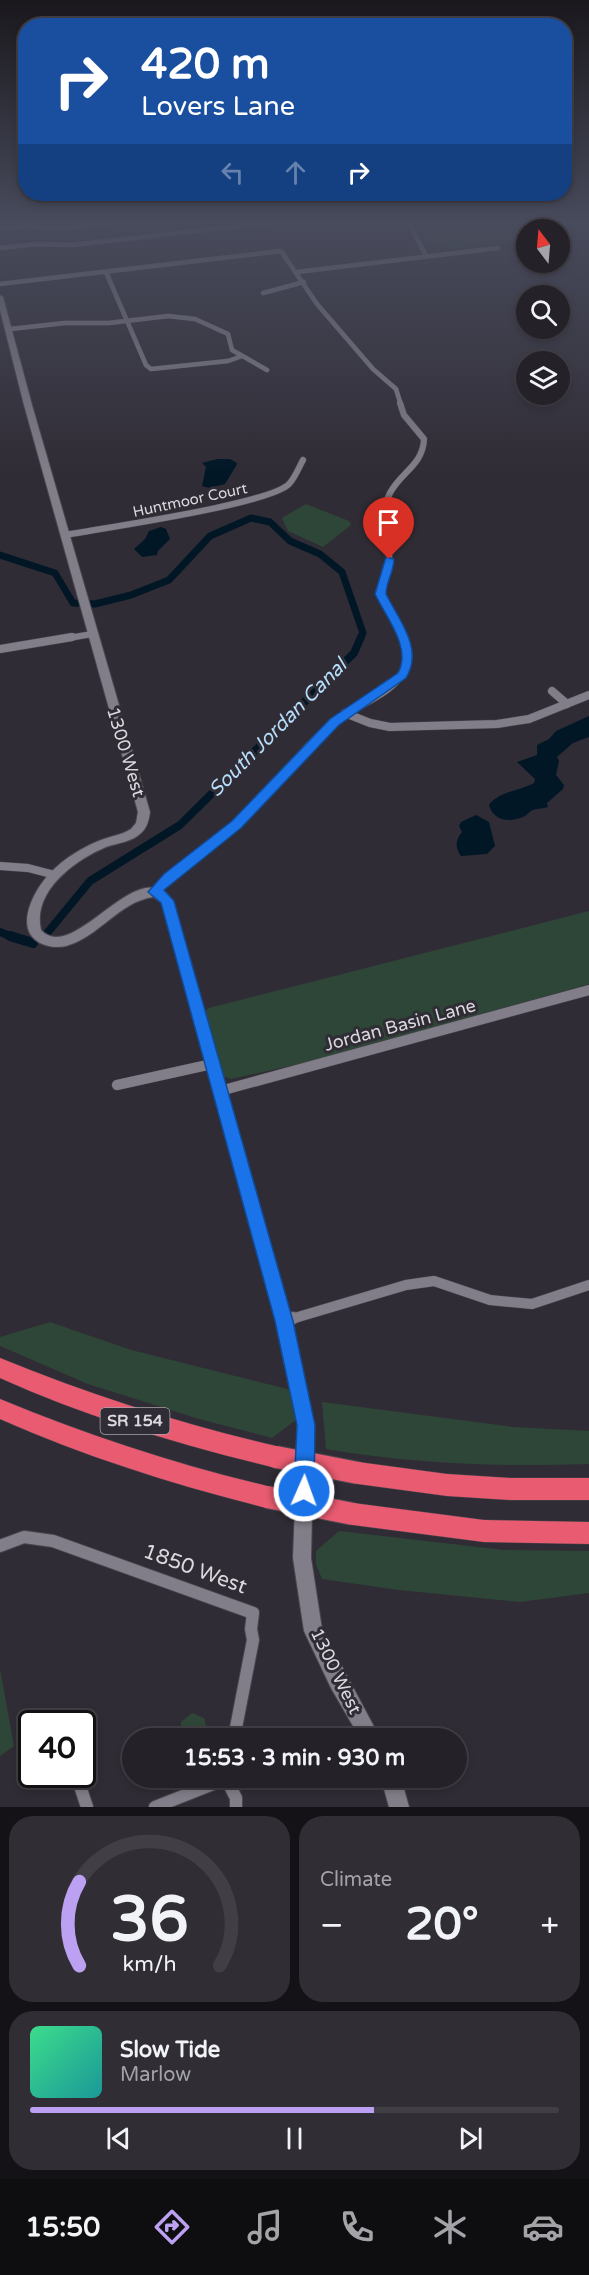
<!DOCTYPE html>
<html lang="en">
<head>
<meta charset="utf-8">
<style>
	body { margin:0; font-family:"Varela Round",sans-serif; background:#302e34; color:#f1f3f6; height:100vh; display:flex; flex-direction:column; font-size:22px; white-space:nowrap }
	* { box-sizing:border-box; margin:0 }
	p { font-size:20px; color:#a3a3a8 }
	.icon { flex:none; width:33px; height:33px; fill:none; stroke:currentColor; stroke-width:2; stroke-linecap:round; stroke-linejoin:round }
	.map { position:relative; height:1807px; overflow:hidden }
	.drawer { display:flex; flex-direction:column; gap:9px; padding:9px; background:#141216; flex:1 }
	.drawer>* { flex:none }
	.hud { position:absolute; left:18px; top:18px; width:554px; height:183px; border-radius:24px; box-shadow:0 3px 9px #0003,0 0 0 2px #413e45; background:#1a4fa0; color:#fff; overflow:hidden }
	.needle { width:39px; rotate:344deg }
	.tools { position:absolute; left:516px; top:219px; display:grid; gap:12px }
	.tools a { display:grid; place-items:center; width:54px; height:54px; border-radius:50%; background:#242128; box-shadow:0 3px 9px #0003,0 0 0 2px #413e45; font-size:30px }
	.speed { position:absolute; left:18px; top:1710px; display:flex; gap:12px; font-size:30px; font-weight:700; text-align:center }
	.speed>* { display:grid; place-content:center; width:78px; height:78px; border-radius:50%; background:#242128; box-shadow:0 3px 9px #0003,0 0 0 2px #413e45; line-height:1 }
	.speed .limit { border:3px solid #111; border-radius:9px; background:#fff; color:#111 }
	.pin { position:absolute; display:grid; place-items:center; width:51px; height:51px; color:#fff; margin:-62px -26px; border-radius:50% 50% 50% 0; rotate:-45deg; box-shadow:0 0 6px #0007 }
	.pin .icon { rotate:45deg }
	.me { position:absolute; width:66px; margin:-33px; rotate:2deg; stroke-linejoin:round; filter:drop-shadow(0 0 4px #0008) }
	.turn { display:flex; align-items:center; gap:21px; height:126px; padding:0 24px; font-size:27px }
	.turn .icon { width:78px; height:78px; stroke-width:2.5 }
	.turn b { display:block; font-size:42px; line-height:51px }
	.lanes { display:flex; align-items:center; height:57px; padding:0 24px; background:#0003; justify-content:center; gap:30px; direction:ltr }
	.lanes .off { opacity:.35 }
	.big { font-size:45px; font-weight:800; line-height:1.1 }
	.drawer .tile { flex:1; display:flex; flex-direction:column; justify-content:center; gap:9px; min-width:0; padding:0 21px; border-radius:24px; background:#302e34 }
	.drawer .dial { align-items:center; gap:0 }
	.dial svg { height:156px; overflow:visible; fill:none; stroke:#413e45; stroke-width:7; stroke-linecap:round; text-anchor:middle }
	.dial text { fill:#f1f3f6; stroke:none }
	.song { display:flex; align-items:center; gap:18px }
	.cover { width:72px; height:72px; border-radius:9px; background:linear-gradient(135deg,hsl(150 70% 55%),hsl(180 70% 35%)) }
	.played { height:6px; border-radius:3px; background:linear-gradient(90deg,#bca0f2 65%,#413e45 65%) }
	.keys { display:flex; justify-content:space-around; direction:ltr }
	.heat { display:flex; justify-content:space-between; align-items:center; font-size:33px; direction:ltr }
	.drawer .tiles { flex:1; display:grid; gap:9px; grid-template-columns:1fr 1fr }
	.tile:last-child { grid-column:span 2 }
	.trip { position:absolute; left:122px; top:1728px; width:345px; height:60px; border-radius:30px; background:#242128; box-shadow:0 3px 9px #0003,0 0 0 2px #413e45; font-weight:800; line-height:60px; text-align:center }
	.tabs { display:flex; height:96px; justify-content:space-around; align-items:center; background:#0e0d10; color:#a3a3a8 }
	.tabs .icon { width:42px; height:42px }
	.tabs .current { color:#bca0f2 }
	.tabs b { font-size:27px; color:#f1f3f6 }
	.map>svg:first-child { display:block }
	.green { fill:#2e4637 }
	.water { fill:#011726 }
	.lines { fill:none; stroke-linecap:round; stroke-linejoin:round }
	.canal-far2 { stroke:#011726; stroke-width:7 }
	.canal-far1 { stroke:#011726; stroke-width:8 }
	.canal { stroke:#011726; stroke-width:10 }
	.street-far4-casing { stroke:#4b474f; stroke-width:5 }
	.street-far3-casing { stroke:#4b474f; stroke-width:7 }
	.street-far2-casing { stroke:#4b474f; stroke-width:9 }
	.street-far1-casing { stroke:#4b474f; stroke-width:11 }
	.street-casing { stroke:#4b474f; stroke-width:14 }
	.secondary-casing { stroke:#4b474f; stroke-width:2 }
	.highway-casing { stroke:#4b474f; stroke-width:1 }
	.street-far4 { stroke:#827e89; stroke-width:4.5 }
	.street-far3 { stroke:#827e89; stroke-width:6 }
	.street-far2 { stroke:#827e89; stroke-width:8 }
	.street-far1 { stroke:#827e89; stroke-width:10 }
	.street { stroke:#827e89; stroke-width:12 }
	.secondary { fill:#827e89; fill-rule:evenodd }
	.highway { fill:#e95b70; fill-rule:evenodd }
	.highway-bridge-casing { stroke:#4b474f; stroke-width:24; stroke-linecap:butt }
	.highway-bridge { stroke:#e95b70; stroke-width:22 }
	.route { fill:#1a73e8; stroke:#114b97; stroke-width:1.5 }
	.labels { text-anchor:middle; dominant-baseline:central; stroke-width:6; stroke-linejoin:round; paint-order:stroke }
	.far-street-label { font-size:15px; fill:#dbd8de; stroke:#302c35 }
	.shield { fill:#302c35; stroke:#a8a4ab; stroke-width:1.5 }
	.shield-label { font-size:16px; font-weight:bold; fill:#dbd8de }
	.street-label { font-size:18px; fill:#dbd8de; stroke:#302c35 }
	.water-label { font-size:20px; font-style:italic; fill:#b6defb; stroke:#302c35 }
	.near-street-label { font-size:21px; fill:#dbd8de; stroke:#302c35 }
</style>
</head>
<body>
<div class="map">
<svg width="589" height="1807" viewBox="0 0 589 1807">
	<rect width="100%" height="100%" fill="#302c35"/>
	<path class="green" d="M412,220H538L541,223L533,229L526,230V235L519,241L450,249L426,242L422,227Z
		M306,504L349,521L351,525L323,547L288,531L282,518Z
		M589,911V984L317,1060L231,1079L223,1076L205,1011L209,1008Z
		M50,1322L131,1350L291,1390L297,1419L272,1438L199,1419L88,1384L0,1346V1337Z
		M322,1402L513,1427L589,1431V1464C501,1467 413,1464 326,1449Z
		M339,1531L504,1550L589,1551V1593L520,1602L399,1590L322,1579L316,1564V1551Z
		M0,1669L14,1746L0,1756Z
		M192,1713L204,1718L207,1729L205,1738H181V1722Z"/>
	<path class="water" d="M217,459H230L237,463L236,466L225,484L209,488L202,486L206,467L202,463Z
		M161,527L166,529L170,539L158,551L157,555L142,557L134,549L145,539L149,531Z
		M589,716V737L573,743L557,757L559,761L556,775L564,785L563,789L547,803L548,807C543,809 538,808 533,810C530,811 528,814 525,816C511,823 494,822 489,805C499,791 520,791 534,783L535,779L517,762L537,755V745L549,739L556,731Z
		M476,815L489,822L495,846L487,854L461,856C455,847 455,841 462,832L459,826L461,822Z"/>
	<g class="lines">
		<path class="canal-far2" d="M0,555L55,573L73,603L95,604L131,595L169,580L210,536L251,518L270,522L290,541L320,554L342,572L363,633L360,639"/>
		<path class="canal-far1" d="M0,932L14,938
			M48,932L90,881L180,825L354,653L361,637"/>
		<path class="canal" d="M10,936L33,943"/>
		<g class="street-far4-casing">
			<path id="street-far4" d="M411,227L426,256
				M0,229L29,226L55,229L137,220
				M0,248L37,244L72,245L293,220
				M106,272L146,365L151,369L228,361L242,356
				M297,272L498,248
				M0,284L281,251L317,304L373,369L396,389L401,405
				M263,293L304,282
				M10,329L65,323H109L168,316L195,319L228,334L232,350L267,370"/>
		</g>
		<g class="street-far3-casing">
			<path id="street-far3" d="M400,403L404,415L424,439C423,465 401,472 390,493C378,516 392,542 389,567C388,578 380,586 381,598L405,639
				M66,535C103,528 270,504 289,484C295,478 299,467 303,460
				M63,639L92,634"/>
		</g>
		<g class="street-far2-casing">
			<path id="street-far2" d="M0,649L72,637
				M552,691L567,704
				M345,713L370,723L390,727L497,724L529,719L589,695
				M0,866L28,868L55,875
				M155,892C179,865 210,849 236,825C272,792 299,751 337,720C357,704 390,694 403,672C410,661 408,649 404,637"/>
		</g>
		<g class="street-far1-casing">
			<path id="street-far1" d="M117,1085L212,1064
				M220,1091L589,990
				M288,1320L406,1285L434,1281L490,1300L532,1304L589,1285"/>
		</g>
		<g class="street-casing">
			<path id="street" d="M284,1321L293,1318
				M0,1546L24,1537L53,1541L253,1613L251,1629L253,1640L234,1738
				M57,1716L59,1724
				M76,1774L87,1807
				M226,1778L236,1798V1807
				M155,1807L226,1779"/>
		</g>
		<g class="secondary-casing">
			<path id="secondary" d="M0,295L3,297L32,405L150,812C149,820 147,828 141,833C132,842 117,843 106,847C75,860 32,891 41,930C74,966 139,849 173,901L292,1321L314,1425L311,1558L322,1629L380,1738H360L331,1688L304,1631L293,1558L298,1425L276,1321L162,903L153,897C119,902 99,937 66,946C56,948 49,947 40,943C12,928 36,887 51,872C65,858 83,847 101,840C111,836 122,835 131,829L136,823L138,812L24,405L0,310Z
				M381,1778H401L409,1807H389Z"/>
		</g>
		<g class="highway-casing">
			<path id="highway" d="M0,1358C90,1395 181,1424 276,1446L283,1450L287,1457L283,1464L276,1468C181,1445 89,1418 0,1378Z
				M0,1399C87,1435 175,1464 267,1486L275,1489L278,1497L275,1505L267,1508C175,1485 86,1457 0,1419Z
				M358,1462L447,1474L510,1478H589V1500H510L447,1496L358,1484L350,1481L347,1473L350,1465Z
				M353,1503L484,1520L589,1522V1544L484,1542L353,1525L345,1522L342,1514L345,1506Z"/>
		</g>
		<use href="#street-far4" class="street-far4"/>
		<use href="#street-far3" class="street-far3"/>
		<use href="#street-far2" class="street-far2"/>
		<use href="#street-far1" class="street-far1"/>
		<use href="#street" class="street"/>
		<use href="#secondary" class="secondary"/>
		<use href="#highway" class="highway"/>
		<g class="highway-bridge-casing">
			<path id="highway-bridge" d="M276,1457L358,1473
				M267,1497L353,1514"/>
		</g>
		<use href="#highway-bridge" class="highway-bridge"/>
	</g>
	<linearGradient id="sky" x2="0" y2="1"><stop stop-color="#1a181d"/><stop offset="0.47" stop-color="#484b5c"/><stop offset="1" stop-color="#484b5c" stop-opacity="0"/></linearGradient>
	<rect width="589" height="473" fill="url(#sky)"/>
	<path class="route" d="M386,557L394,559C394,572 386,581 386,594C399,620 424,649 406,678L339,725L241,828L164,890L174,901L293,1321L315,1425L314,1491L311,1498L304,1501L297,1498L294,1491L297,1425L275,1321L161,903L148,892L164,874L232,821L330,719L398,673C412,648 386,617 375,594Z"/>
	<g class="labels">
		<g class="far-street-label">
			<text transform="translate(190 500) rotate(-12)">Huntmoor Court</text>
		</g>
		<rect class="shield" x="100.5" y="1408" width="69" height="26" rx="4.5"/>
		<g class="shield-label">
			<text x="135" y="1421">SR 154</text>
		</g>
		<g class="street-label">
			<text transform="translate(126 752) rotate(73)">1300 West</text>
			<text transform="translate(400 1025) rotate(-15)">Jordan Basin Lane</text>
			<text transform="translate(336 1671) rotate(64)">1300 West</text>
		</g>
		<g class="water-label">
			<text transform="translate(278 728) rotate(-45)">South Jordan Canal</text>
		</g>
		<g class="near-street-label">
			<text transform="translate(195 1569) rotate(20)">1850 West</text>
		</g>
	</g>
</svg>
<div class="tools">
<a><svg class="needle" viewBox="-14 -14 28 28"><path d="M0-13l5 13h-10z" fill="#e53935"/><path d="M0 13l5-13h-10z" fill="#a3a3a8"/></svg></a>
<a><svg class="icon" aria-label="search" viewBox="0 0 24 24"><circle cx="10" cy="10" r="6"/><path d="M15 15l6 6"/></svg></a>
<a><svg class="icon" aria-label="layers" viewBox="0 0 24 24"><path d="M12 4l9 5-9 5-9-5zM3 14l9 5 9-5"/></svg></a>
</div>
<div class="speed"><div class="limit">40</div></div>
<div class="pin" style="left:389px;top:559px;background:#d93025"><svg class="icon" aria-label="arrive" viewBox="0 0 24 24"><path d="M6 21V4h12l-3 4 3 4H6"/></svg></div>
<svg class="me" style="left:304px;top:1491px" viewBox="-20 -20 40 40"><circle r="17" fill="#1a73e8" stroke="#fff" stroke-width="3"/><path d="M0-11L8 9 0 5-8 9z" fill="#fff"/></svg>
<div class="trip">15:53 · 3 min · 930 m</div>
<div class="hud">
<div class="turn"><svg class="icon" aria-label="right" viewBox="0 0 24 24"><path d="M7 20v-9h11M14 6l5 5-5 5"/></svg><div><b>420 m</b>Lovers Lane</div></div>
<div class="lanes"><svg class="icon off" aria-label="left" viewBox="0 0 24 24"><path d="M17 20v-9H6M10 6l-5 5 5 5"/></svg><svg class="icon off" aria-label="ahead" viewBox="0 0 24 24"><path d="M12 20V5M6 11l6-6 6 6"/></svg><svg class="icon" aria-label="right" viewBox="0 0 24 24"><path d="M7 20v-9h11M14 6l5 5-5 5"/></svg></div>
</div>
</div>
<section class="drawer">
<div class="tiles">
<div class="tile dial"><svg viewBox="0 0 100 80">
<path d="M14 69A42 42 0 1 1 86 69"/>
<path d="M14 69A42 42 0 0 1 14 26" stroke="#bca0f2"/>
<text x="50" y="56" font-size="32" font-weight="700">36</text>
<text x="50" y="72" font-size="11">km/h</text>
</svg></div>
<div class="tile"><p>Climate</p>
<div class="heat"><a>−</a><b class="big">20°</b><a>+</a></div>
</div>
<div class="tile">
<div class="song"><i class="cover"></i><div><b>Slow Tide</b><p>Marlow</p></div></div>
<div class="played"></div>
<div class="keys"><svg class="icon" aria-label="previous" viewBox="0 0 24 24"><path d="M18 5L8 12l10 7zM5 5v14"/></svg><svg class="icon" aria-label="pause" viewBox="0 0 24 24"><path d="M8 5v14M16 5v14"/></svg><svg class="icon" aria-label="next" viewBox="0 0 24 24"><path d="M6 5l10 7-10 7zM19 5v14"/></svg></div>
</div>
</div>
</section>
<nav class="tabs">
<b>15:50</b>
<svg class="icon current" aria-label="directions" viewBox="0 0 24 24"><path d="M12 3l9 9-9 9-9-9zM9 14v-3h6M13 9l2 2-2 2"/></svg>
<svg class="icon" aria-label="music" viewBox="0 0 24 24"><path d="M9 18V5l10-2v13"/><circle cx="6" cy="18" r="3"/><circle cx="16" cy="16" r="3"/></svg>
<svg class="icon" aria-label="phone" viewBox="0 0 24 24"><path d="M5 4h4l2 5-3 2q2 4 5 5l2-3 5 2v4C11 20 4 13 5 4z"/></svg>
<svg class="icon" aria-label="climate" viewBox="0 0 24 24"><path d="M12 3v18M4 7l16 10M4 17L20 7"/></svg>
<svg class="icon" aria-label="car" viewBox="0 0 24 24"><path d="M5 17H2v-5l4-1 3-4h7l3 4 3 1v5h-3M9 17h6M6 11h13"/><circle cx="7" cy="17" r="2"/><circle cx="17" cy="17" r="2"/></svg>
</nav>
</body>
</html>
